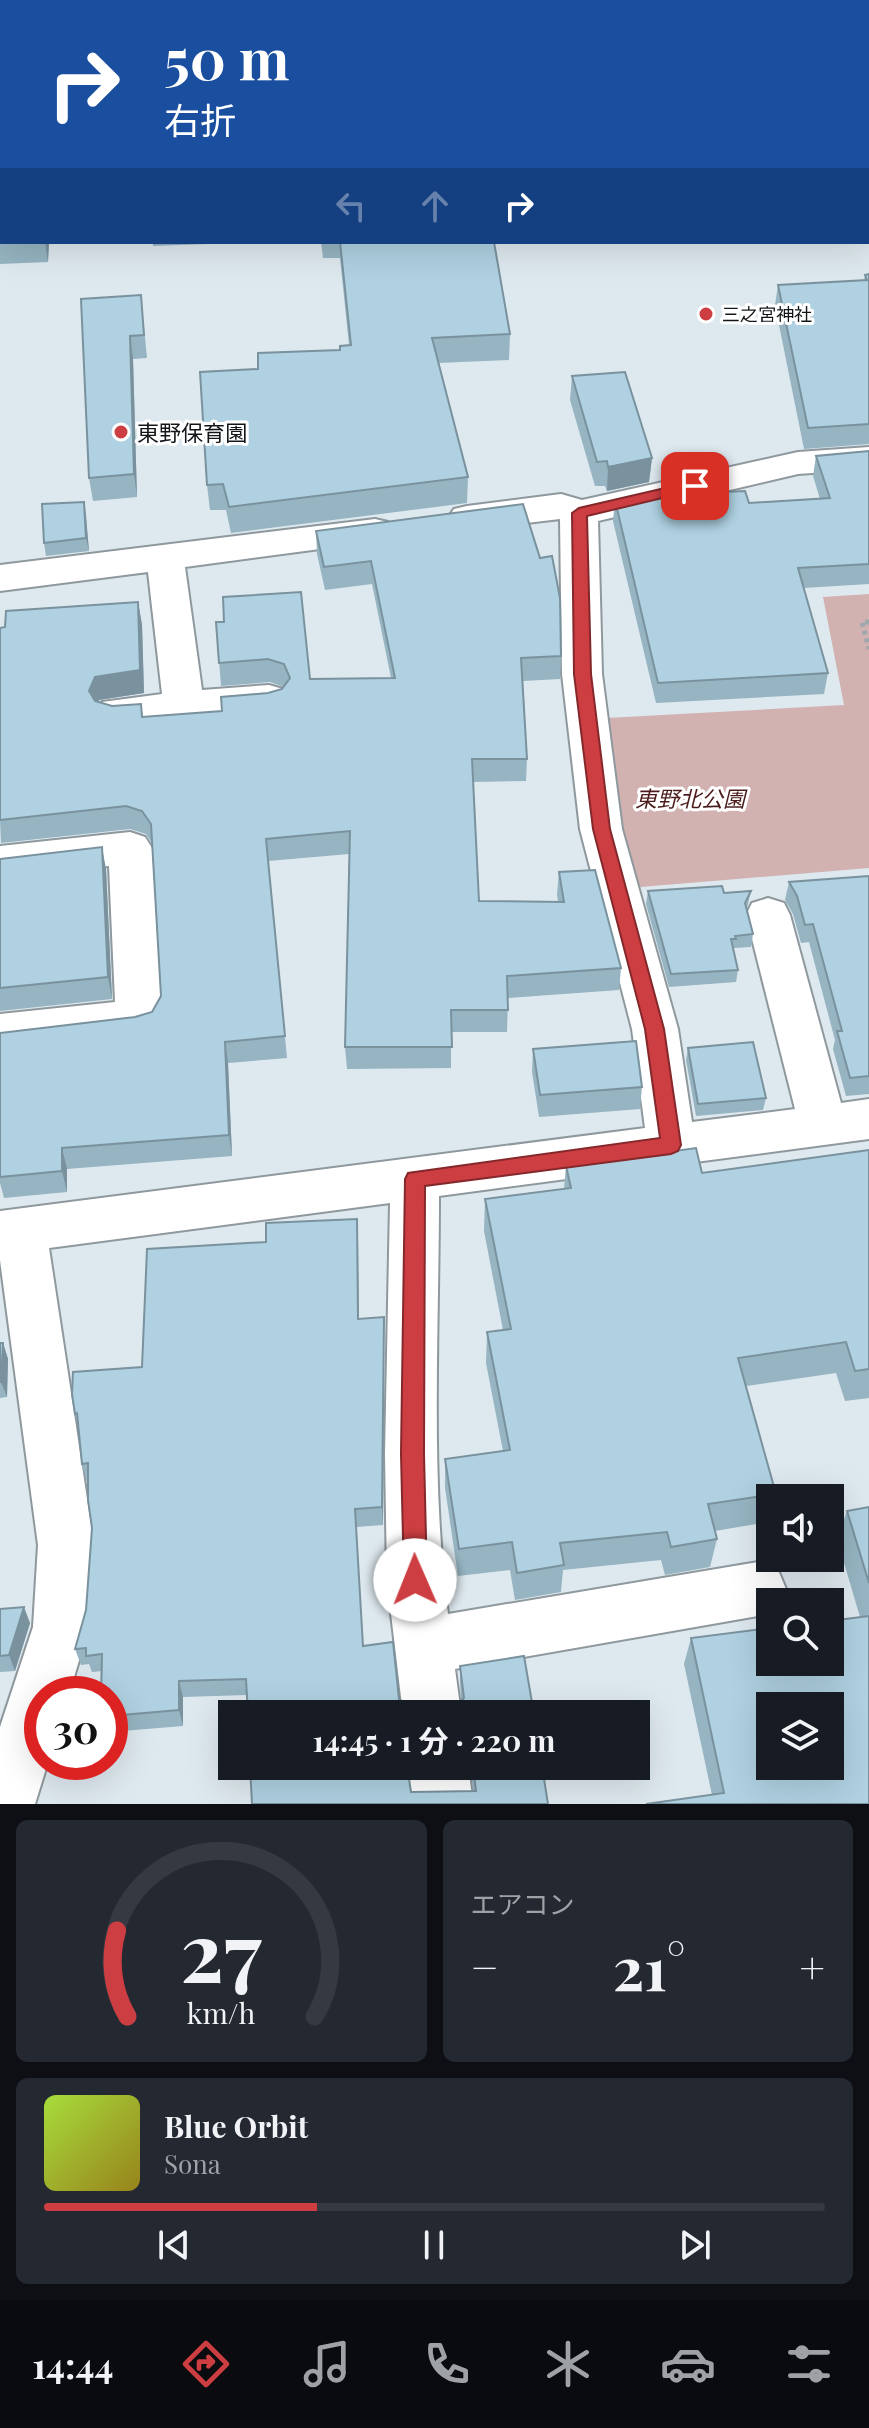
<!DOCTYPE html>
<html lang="ja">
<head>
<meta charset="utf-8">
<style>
	body { margin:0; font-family:"Playfair Display","Noto Sans JP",serif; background:#242831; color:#f1f3f6; height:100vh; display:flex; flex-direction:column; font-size:30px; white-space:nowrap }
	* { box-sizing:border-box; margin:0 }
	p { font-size:26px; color:#9ea1a6 }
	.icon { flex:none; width:44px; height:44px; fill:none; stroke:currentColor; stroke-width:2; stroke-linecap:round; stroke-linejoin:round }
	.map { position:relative; height:1804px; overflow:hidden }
	.sheet { display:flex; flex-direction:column; gap:16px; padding:16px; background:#0d0f14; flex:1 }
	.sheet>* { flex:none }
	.banner { position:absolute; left:0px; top:0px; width:870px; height:244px; box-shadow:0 8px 32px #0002; background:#1a4fa0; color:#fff; overflow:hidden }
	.controls { position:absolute; left:756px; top:1484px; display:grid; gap:16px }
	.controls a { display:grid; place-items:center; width:88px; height:88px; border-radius:0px; background:#171b24; box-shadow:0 8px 32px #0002; font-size:40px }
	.speed { position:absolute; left:24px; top:1676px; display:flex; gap:16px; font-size:40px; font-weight:700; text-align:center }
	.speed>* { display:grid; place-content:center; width:104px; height:104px; border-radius:50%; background:#171b24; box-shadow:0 8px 32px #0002; line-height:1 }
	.speed .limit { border:12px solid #d22; background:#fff; color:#111 }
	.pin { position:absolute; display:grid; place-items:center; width:68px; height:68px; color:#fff; margin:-34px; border-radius:16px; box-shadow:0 4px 12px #0006 }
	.me { position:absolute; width:88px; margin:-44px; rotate:359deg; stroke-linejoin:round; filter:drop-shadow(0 0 6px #0008) }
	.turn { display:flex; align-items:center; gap:28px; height:168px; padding:0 32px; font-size:36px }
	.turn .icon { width:104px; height:104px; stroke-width:2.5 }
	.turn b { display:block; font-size:56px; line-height:68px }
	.lanes { display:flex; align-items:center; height:76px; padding:0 32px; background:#0003; justify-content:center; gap:40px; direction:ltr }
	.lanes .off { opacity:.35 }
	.big { font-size:60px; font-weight:700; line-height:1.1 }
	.sheet .tile { flex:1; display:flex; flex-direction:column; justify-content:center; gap:12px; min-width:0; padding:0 28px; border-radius:12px; background:#242831 }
	.sheet .dial { align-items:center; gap:0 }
	.dial svg { height:208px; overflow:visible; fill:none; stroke:#363941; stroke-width:7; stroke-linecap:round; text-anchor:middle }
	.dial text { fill:#f1f3f6; stroke:none }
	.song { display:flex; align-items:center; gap:24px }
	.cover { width:96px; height:96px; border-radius:12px; background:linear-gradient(135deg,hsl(80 70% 55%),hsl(50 70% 35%)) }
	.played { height:8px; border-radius:4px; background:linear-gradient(90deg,#cd3e42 35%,#363941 35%) }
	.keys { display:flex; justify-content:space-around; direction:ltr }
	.heat { display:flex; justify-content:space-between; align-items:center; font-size:44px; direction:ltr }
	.sheet .tiles { flex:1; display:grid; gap:16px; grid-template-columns:1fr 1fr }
	.tile:last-child { grid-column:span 2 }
	.trip { position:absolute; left:218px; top:1700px; width:432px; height:80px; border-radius:0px; background:#171b24; box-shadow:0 8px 32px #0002; font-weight:700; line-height:80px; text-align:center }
	.dock { display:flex; height:128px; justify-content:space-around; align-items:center; background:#090b0e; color:#9ea1a6 }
	.dock .icon { width:56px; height:56px }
	.dock .current { color:#cd3e42 }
	.dock b { font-size:36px; color:#f1f3f6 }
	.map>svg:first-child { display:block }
	.green { fill:#d1b2b0 }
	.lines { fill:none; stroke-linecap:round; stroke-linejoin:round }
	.minor-casing { stroke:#8e989d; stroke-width:4 }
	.path-far1 { stroke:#a0a8ad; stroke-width:4; stroke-dasharray:3 3; stroke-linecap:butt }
	.path { stroke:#a0a8ad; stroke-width:5; stroke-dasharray:4 4; stroke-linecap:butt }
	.minor { fill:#fff; fill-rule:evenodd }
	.wall { fill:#96b4c2 }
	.shaded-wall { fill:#7a929e }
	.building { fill:#afd1e1; stroke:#7a929e; stroke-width:2; fill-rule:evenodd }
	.route { fill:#cd3e42; stroke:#85282b; stroke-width:2 }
	.poi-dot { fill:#cd3e42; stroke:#fff; stroke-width:3 }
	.labels { text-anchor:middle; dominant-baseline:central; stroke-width:6; stroke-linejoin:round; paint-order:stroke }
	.far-poi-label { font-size:18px; fill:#131618; stroke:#fff; text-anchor:start }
	.poi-label { font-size:22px; fill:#131618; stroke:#fff; text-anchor:start }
	.park-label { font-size:22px; font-style:italic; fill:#4c1c1c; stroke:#fff }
</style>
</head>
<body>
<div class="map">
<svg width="869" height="1804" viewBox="0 0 869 1804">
	<rect width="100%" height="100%" fill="#dee9ef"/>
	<path class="green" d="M572,0H869V223L868,2Z
		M869,594V868L617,889L588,719L844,705L823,597Z"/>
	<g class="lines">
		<g class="minor-casing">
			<path id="minor" d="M252,0H280V2H252Z
				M869,447V469L798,474L598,521L602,674L622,829L678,1029L692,1122L795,1109L746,915L752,903L768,898L784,903L790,915L841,1103L869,1099V1139L439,1196C439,1331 430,1481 448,1614L758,1562L778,1570L786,1589L781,1602H770V1612L758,1616L455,1669L461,1714H403L387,1580L385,1454L390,1203L49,1248L94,1545L89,1627L69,1694H42V1762H48L35,1804H0V1727L33,1627L38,1545L0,1260V1211L645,1128L632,1029L580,829L562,674L560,519L467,530L454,527L448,518L454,509L467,506L561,494L582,500L798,452Z
				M375,519L388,522L394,531L388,540L185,567L202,690L269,685L283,689L289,699L283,709L269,713L116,726L102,722L96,712L102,702L162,694L148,572L0,591V565Z
				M130,832L145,837L152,848L162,1018L155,1031L139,1036L0,1052V1014L115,1002L109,866L0,878V846Z
				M408,1766H468L473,1804H413Z"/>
		</g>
		<path class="path-far1" d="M813,0H852"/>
		<path class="path" d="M869,622H862L869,649"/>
		<use href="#minor" class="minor"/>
	</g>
	<path class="wall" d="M0,0H158V2H2V242H49L48,262L0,264Z
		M153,242H235V243L153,246Z
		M321,242H494L510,334L509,360L438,363L468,477L467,503L231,533L226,510H210L207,485L340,350L349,345L340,258H323Z
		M869,274V444L804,449L775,305L778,285L864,280L865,275Z
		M141,295L147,358L133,359L137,497L93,501L89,478Z
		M572,376L652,458L649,482L607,491L605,486H595L570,400Z
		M869,451V584L804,588L828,673L824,694L656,703L613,521L615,500L662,495L749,503L820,499L813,476L816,456Z
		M84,502L89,551L46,556L44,543Z
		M316,531L561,656L560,679L523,681L527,759L526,781L473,782L479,901L558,902L557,894L559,872L621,968L619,990L508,998L507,1032H451V1068L347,1069L345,1047L349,854L268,861L287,1058L228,1063L232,1156L67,1169V1192L4,1198L0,1183V1033L135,1017L152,1012L161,996L152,843L146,834L130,829L1,843L0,820L138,602L142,625L144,693L99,700V702L112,706L141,704L143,717L222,711L268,693L282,689L284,687L270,682L221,686L216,622L310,679L391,678L372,584L325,590L317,554Z
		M0,859L106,869L112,999L0,1011Z
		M869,876V1094L846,1096L833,1049L835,1040L809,942L801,943L793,914L785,900L789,882Z
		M648,891L724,893L751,891L747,908L753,934L751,947L734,948V951L738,970L736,982L669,987L646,904Z
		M688,1048L766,1098L763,1110L696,1116L686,1060Z
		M533,1049L642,1087L640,1109L539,1117L532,1072Z
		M869,1150V1398L845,1401L836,1373L746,1386L776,1494L775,1498H770V1515L768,1522L715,1531L717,1539L710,1567L665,1575L661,1560L563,1570L561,1592L515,1600L510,1570L458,1576L445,1488V1459L503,1451L486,1363L487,1332L503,1330L484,1231L485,1199L564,1189L566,1166L702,1173Z
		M357,1219L358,1319L384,1317V1337L383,1525L356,1527L363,1646L402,1701H461L460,1682V1666L534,1714L247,1695L183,1697V1726L110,1732V1694L102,1671L92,1672L89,1664L81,1665L75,1649L86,1610L92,1528L87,1482L82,1464L79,1428L75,1414L142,1367L266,1242Z
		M0,1343H3L8,1359L7,1397L0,1398Z
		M869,1507V1804L712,1795L684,1664L691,1638L860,1617L837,1539L847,1511Z
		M0,1609L30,1623L15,1671L0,1672Z
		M470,1766H542L548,1804H252L411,1792L473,1791Z"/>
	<path class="shaded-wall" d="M45,242H49L48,262Z
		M130,336L133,359L137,497L134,474Z
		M652,458L649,482L607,491L608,467Z
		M84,502L86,515L89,551L86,538Z
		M138,602L142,625L144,693L99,700L93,714L89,691L95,677Z
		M102,847L106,869L112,999L108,977Z
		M225,1042L228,1063L232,1156L229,1135Z
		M62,1148L67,1169V1192L62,1171Z
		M357,1219L358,1240L359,1338L358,1319Z
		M384,1317V1337L383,1525L382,1507Z
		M3,1343L8,1359L7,1397L1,1382Z
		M24,1607L30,1623L15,1671L9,1655Z
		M179,1681L183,1697V1726L179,1710Z"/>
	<path class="building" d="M0,0H156V2H2V241H0V114H1Z
		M302,0H551L552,2H302Z
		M340,242H494L510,334L432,338L468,477L229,507L223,484L207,485L200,372L258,369V353L340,350V346L351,345Z
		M869,274V424L808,428L778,285L867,280L865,275Z
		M141,295L144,335L130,336L134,474L89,478L81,299Z
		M625,372L652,458L608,467L607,461L597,462L572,376Z
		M869,451V564L798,568L828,673L658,683L615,500L660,490L662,495L745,491L749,503L830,498L816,456Z
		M84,502L86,538L44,543L42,504Z
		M523,504L540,558L552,556L560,598L561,656L521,658L527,759H472L479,901L564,902L559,872L595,870L621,968L507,976L508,1010H451L452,1047H345L350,831L266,839L285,1036L225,1042L229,1135L62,1148V1171L0,1177V1033L135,1017L152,1012L161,996L151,824L142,811L126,806L0,820V628L5,627L6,611L138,602L140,670L95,677L89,691L95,701L112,706L141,704L142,717L222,711L221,697L268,693L282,689L290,678L284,664L268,659L219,663L216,622H224L223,597L301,592L310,679L395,678L371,561L324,567L316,531Z
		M102,847L108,977L0,988V859Z
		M869,876V1076L850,1078L837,1031H842L813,924L805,925L797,896L789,882Z
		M722,886L724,893L751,891L745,903L753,934L735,936L736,939H731L738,970L671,974L648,891Z
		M636,1041L642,1087L540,1095L533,1049Z
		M753,1042L766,1098L698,1104L688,1048Z
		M696,1148L702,1173L869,1150V1369L855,1371L846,1342L738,1358L776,1494L708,1504L717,1539L671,1547L667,1532L560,1543L564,1565L517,1573L512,1542L459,1549L445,1459L510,1450L487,1332L511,1329L485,1199L571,1188L566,1166Z
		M357,1219L358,1319L384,1317L382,1507L355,1509L363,1646L393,1642L399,1699L402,1701H461L464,1698L460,1666L524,1656L534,1714H248L246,1679L179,1681V1710L110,1716V1694H101L102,1654L86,1656V1648L75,1649L86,1610L92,1528L88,1500V1463L82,1464L77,1413L75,1414L72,1394L73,1372L142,1367L147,1249L266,1242V1223Z
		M0,1343H3L1,1382H0Z
		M869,1507V1583L847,1511Z
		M24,1607L9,1655L0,1656V1609Z
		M869,1616V1804H646L724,1793L691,1638L770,1628V1662H830V1621ZM770,1706H830V1766H770Z
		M250,1766H407L411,1792L476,1791L473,1766H542L548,1804H252Z"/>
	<path class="route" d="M695,481L703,486L700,489L587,516L591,674L610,829L664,1029L681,1145L678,1151L671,1154L425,1186L424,1454L427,1580L424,1588L415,1591L407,1588L404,1580L401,1454L405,1179L408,1173L660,1138L645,1029L593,829L574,674L572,513L579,508Z"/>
	<g class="poi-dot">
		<circle cx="706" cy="314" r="8"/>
		<circle cx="121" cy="432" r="8"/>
	</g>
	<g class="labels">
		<g class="far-poi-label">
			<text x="722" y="314">三之宮神社</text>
		</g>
		<g class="poi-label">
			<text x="137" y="432">東野保育園</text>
		</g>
		<g class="park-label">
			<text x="690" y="798">東野北公園</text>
		</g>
	</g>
</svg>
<div class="controls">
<a><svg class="icon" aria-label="sound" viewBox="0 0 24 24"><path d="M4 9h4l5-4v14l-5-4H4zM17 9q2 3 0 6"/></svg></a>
<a><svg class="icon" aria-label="search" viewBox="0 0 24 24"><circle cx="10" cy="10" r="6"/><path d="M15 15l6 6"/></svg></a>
<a><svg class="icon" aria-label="layers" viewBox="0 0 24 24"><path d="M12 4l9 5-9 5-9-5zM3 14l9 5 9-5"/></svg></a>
</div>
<div class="speed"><div class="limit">30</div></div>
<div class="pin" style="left:695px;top:486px;background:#d93025"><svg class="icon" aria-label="arrive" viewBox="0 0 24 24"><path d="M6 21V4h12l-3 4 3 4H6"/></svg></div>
<svg class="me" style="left:415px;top:1580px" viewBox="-20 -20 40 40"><circle r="19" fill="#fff"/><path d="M0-13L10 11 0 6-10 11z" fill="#cd3e42"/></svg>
<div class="trip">14:45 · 1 分 · 220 m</div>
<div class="banner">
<div class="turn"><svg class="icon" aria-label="right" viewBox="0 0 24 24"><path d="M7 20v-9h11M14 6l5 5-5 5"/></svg><div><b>50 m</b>右折</div></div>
<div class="lanes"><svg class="icon off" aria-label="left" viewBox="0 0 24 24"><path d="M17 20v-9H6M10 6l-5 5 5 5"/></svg><svg class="icon off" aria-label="ahead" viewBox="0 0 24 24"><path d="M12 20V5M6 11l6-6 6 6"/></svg><svg class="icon" aria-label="right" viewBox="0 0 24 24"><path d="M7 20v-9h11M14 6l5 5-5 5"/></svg></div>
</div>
</div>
<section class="sheet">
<div class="tiles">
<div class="tile dial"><svg viewBox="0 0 100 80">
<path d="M14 69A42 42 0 1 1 86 69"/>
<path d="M14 69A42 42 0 0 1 10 36" stroke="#cd3e42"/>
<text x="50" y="56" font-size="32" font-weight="700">27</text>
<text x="50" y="72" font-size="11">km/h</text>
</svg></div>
<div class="tile"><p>エアコン</p>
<div class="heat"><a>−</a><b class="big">21°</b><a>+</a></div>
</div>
<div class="tile">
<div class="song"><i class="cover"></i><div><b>Blue Orbit</b><p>Sona</p></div></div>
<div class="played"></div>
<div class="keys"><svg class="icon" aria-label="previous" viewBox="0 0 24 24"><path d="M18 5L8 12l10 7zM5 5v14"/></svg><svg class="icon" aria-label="pause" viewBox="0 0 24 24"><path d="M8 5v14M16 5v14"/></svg><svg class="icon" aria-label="next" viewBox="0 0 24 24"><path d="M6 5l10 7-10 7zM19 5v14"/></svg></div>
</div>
</div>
</section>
<nav class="dock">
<b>14:44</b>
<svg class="icon current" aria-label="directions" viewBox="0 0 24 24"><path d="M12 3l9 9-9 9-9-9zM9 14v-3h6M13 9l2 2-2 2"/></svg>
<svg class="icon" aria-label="music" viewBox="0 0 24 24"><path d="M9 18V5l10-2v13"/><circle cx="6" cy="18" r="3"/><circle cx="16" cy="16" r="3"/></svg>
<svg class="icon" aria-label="phone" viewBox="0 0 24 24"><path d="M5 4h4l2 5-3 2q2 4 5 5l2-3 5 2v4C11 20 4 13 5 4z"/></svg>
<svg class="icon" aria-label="climate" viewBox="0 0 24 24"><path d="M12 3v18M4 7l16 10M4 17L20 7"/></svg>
<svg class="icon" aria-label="car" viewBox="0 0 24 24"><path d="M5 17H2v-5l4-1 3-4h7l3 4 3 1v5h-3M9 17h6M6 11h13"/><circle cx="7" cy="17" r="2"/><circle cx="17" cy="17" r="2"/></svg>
<svg class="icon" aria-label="filters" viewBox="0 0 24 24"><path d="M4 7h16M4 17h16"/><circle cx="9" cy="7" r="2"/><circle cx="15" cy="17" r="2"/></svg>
</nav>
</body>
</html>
